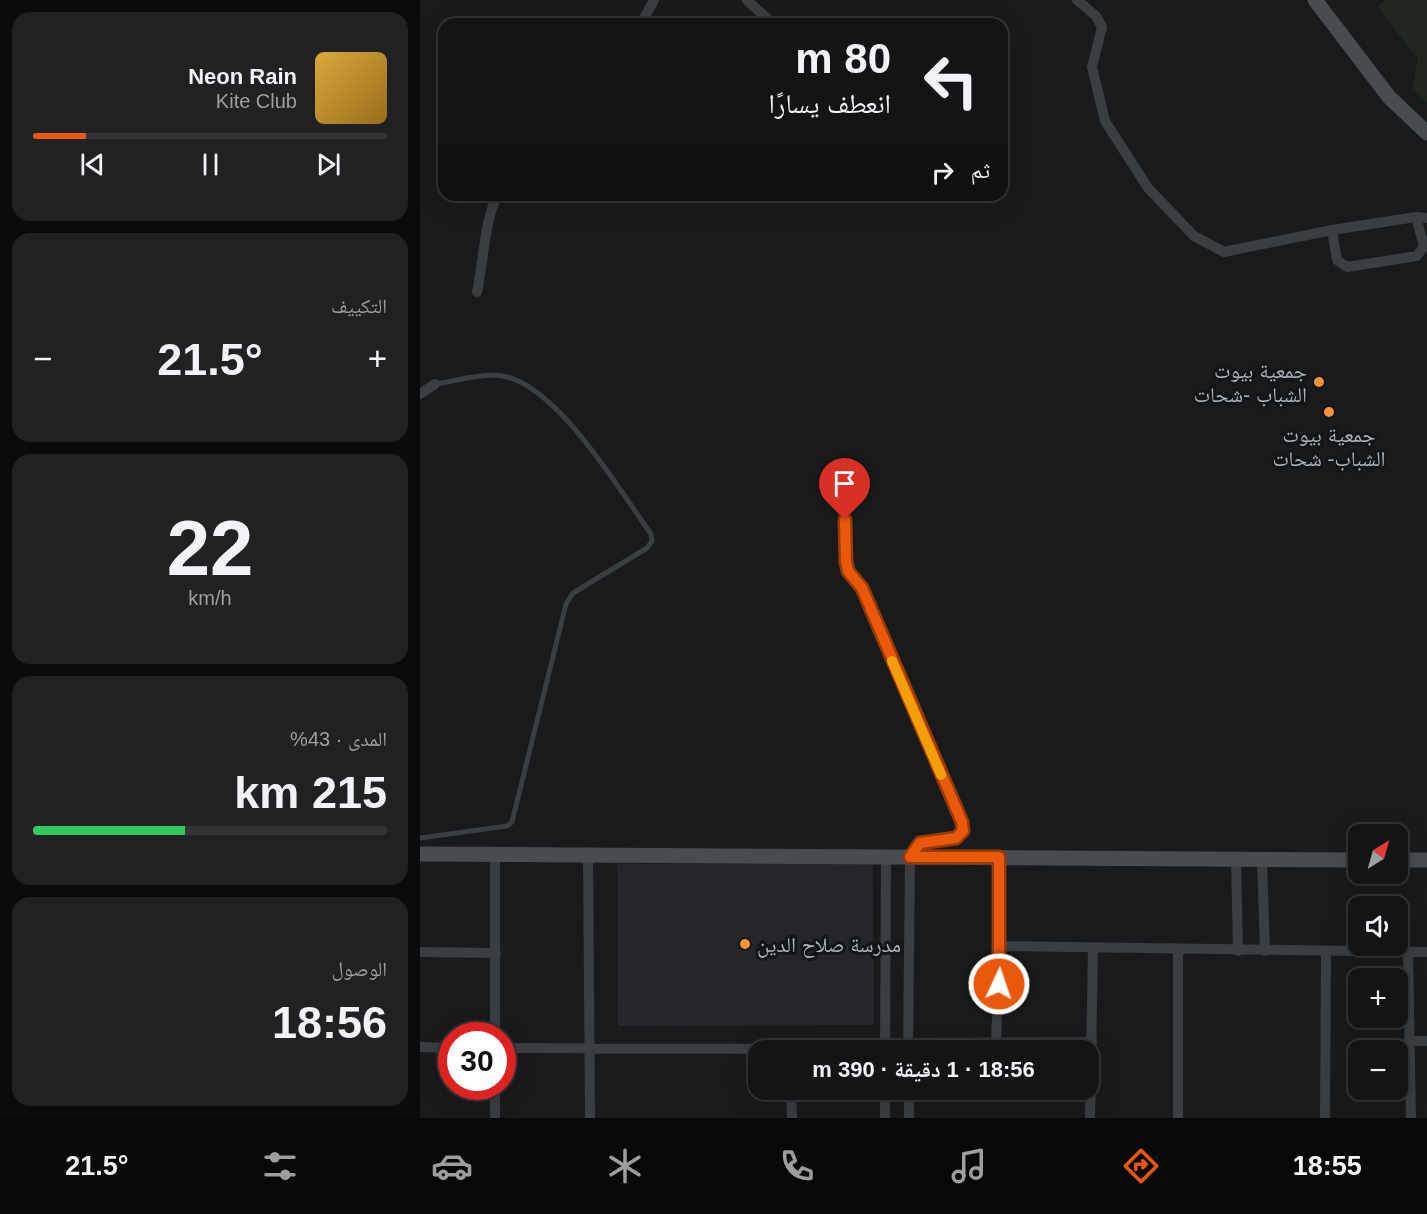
<!DOCTYPE html>
<html lang="ar">
<head>
<meta charset="utf-8">
<style>
	body { margin:0; font-family:Helvetica,"Noto Naskh Arabic",sans-serif; background:#202122; color:#f1f3f6; direction:rtl; height:100vh; display:flex; flex-direction:column; font-size:22px; white-space:nowrap }
	* { box-sizing:border-box; margin:0 }
	p { font-size:20px; color:#9d9ea0 }
	.icon { flex:none; width:33px; height:33px; fill:none; stroke:currentColor; stroke-width:2; stroke-linecap:round; stroke-linejoin:round }
	.map { position:relative; flex:1; overflow:hidden; direction:ltr }
	.sheet { display:flex; flex-direction:column; gap:12px; padding:12px; background:#0a0b0c; width:420px }
	.sheet>* { flex:none }
	.banner { position:absolute; left:18px; top:18px; width:570px; height:183px; border-radius:18px; box-shadow:0 6px 24px #0002,0 0 0 2px #323334; direction:rtl; background:#131415; color:#f1f3f6; overflow:hidden }
	.needle { width:39px; rotate:37deg }
	.buttons { position:absolute; left:928px; top:824px; display:grid; gap:12px }
	.buttons a { display:grid; place-items:center; width:60px; height:60px; border-radius:12px; background:#131415; box-shadow:0 6px 24px #0002,0 0 0 2px #323334; font-size:30px }
	.speed { position:absolute; left:18px; top:1022px; display:flex; gap:12px; font-size:30px; font-weight:700; text-align:center }
	.speed>* { display:grid; place-content:center; width:78px; height:78px; border-radius:50%; background:#131415; box-shadow:0 6px 24px #0002,0 0 0 2px #323334; line-height:1 }
	.speed .limit { border:9px solid #d22; background:#fff; color:#111 }
	.pin { position:absolute; display:grid; place-items:center; width:51px; height:51px; color:#fff; margin:-62px -26px; border-radius:50% 50% 50% 0; rotate:-45deg; box-shadow:0 0 6px #0007 }
	.pin .icon { rotate:45deg }
	.me { position:absolute; width:66px; margin:-33px; rotate:3deg; stroke-linejoin:round; filter:drop-shadow(0 0 4px #0008) }
	.turn { display:flex; align-items:center; gap:21px; height:126px; padding:0 18px; font-size:27px }
	.turn .icon { width:78px; height:78px; stroke-width:2.5 }
	.turn b { display:block; font-size:42px; line-height:51px }
	.then { display:flex; align-items:center; height:57px; padding:0 18px; background:#0003; gap:12px; font-size:22px }
	.big { font-size:45px; font-weight:800; line-height:1.1 }
	.sheet .tile { flex:1; display:flex; flex-direction:column; justify-content:center; gap:9px; min-width:0; padding:0 21px; border-radius:18px; background:#202122 }
	.sheet .dial { align-items:center; gap:0 }
	.dial b { font-size:78px; line-height:1 }
	.song { display:flex; align-items:center; gap:18px }
	.cover { width:72px; height:72px; border-radius:9px; background:linear-gradient(135deg,hsl(40 70% 55%),hsl(40 70% 35%)) }
	.played { height:6px; border-radius:3px; background:linear-gradient(90deg,#ea580c 15%,#323334 15%) }
	.keys { display:flex; justify-content:space-around; direction:ltr }
	.heat { display:flex; justify-content:space-between; align-items:center; font-size:33px; direction:ltr }
	.charge { height:9px; border-radius:4px; background:linear-gradient(90deg,#34c759 43%,#323334 0) }
	.trip { position:absolute; left:328px; top:1040px; width:351px; height:60px; border-radius:18px; background:#131415; box-shadow:0 6px 24px #0002,0 0 0 2px #323334; font-weight:800; line-height:60px; text-align:center; direction:rtl }
	.menu { display:flex; height:96px; justify-content:space-around; align-items:center; background:#080808; color:#9d9ea0 }
	.menu .icon { width:42px; height:42px }
	.menu .selected { color:#ea580c }
	.menu b { font-size:27px; color:#f1f3f6 }
	main { display:flex; flex:1; min-height:0 }
	.map>svg:first-child { display:block }
	.built { fill:#252629 }
	.green { fill:#1f271f }
	.lines { fill:none; stroke-linecap:round; stroke-linejoin:round }
	.lane { stroke:#3a3d41; stroke-width:5 }
	.street { stroke:#3a3d41; stroke-width:10 }
	.secondary { stroke:#484c51; stroke-width:15 }
	.route-casing { stroke:#983908; stroke-width:15 }
	.route { stroke:#ea580c; stroke-width:10 }
	.slow { stroke:#f59e0b; stroke-width:10 }
	.poi-dot { fill:#fc9231; stroke:#141517; stroke-width:2 }
	.labels { text-anchor:middle; dominant-baseline:central; stroke-width:6; stroke-linejoin:round; paint-order:stroke }
	.poi-label { font-size:21px; fill:#abb3bc; stroke:#141517; text-anchor:end }
</style>
</head>
<body>
<main>
<div class="map">
<svg width="1007" height="1118" viewBox="0 0 1007 1118">
	<rect width="100%" height="100%" fill="#191a1c"/>
	<path class="built" d="M197,864H453L454,1025L198,1026Z"/>
	<path class="green" d="M966,0H1007V102L992,89L998,59L957,6Z"/>
	<g class="lines">
		<path class="lane" d="M425,520L426,562L428,571L442,588L542,822L543,831L536,839L500,843L490,855
			M0,838L87,826L92,822L146,604L153,593L227,548L232,541L231,534C200,491 138,386 83,376C61,373 36,381 15,384"/>
		<path class="street" d="M327,0L353,24
			M657,0L676,16L682,27L672,67L685,121L728,188L774,236L804,252L912,230L996,217L1007,218
			M221,24L234,0
			M912,230L917,260L927,267L997,256L1004,246L996,217
			M57,292C63,267 65,211 79,195
			M0,394L15,384
			M75,854V1035
			M168,855L170,1118
			M816,859L818,951
			M842,859L845,951
			M580,946L1007,952
			M0,952L76,953
			M988,952L991,1118
			M988,1041H1007
			M576,1042L580,946L579,857
			M488,1043L672,1042
			M0,1047L32,1048
			M82,1048L465,1049
			M465,1050L466,857
			M488,1050L490,857
			M75,1086V1118
			M371,1089L372,1118
			M465,1089V1118
			M489,1089V1118
			M670,1118L673,948
			M758,1118V949
			M905,1118L906,951"/>
		<path class="secondary" d="M895,0L969,97L1007,133
			M0,854L939,860
			M978,860H1007"/>
	</g>
	<g class="lines">
		<g class="route-casing">
			<path id="route" d="M425,520L426,562L428,571L442,588L542,822L543,831L536,838L500,843L490,857H579V984"/>
		</g>
		<use href="#route" class="route"/>
		<path class="slow" d="M472,661L521,775"/>
	</g>
	<g class="poi-dot">
		<circle cx="899" cy="382" r="6"/>
		<circle cx="909" cy="412" r="6"/>
		<circle cx="325" cy="944" r="6"/>
	</g>
	<g class="labels">
		<g class="poi-label">
			<text x="887" y="370">جمعية بيوت<tspan x="887" dy="24">الشباب -شحات</tspan></text>
			<text x="909" y="434" text-anchor="middle">جمعية بيوت<tspan x="909" dy="24">الشباب- شحات</tspan></text>
			<text x="337" y="944" text-anchor="start">مدرسة صلاح الدين</text>
		</g>
	</g>
</svg>
<div class="buttons">
<a><svg class="needle" viewBox="-14 -14 28 28"><path d="M0-13l5 13h-10z" fill="#e53935"/><path d="M0 13l5-13h-10z" fill="#9d9ea0"/></svg></a>
<a><svg class="icon" aria-label="sound" viewBox="0 0 24 24"><path d="M4 9h4l5-4v14l-5-4H4zM17 9q2 3 0 6"/></svg></a>
<a>+</a>
<a>−</a>
</div>
<div class="speed"><div class="limit">30</div></div>
<div class="pin" style="left:425px;top:520px;background:#d93025"><svg class="icon" aria-label="arrive" viewBox="0 0 24 24"><path d="M6 21V4h12l-3 4 3 4H6"/></svg></div>
<svg class="me" style="left:579px;top:984px" viewBox="-20 -20 40 40"><circle r="17" fill="#ea580c" stroke="#fff" stroke-width="3"/><path d="M0-11L8 9 0 5-8 9z" fill="#fff"/></svg>
<div class="trip">18:56 · 1 دقيقة · 390 m</div>
<div class="banner">
<div class="turn"><svg class="icon" aria-label="left" viewBox="0 0 24 24"><path d="M17 20v-9H6M10 6l-5 5 5 5"/></svg><div><b>80 m</b>انعطف يسارًا</div></div>
<div class="then">ثم<svg class="icon" aria-label="right" viewBox="0 0 24 24"><path d="M7 20v-9h11M14 6l5 5-5 5"/></svg></div>
</div>
</div>
<section class="sheet">
<div class="tile">
<div class="song"><i class="cover"></i><div><b>Neon Rain</b><p>Kite Club</p></div></div>
<div class="played"></div>
<div class="keys"><svg class="icon" aria-label="previous" viewBox="0 0 24 24"><path d="M18 5L8 12l10 7zM5 5v14"/></svg><svg class="icon" aria-label="pause" viewBox="0 0 24 24"><path d="M8 5v14M16 5v14"/></svg><svg class="icon" aria-label="next" viewBox="0 0 24 24"><path d="M6 5l10 7-10 7zM19 5v14"/></svg></div>
</div>
<div class="tile"><p>التكييف</p>
<div class="heat"><a>−</a><b class="big">21.5°</b><a>+</a></div>
</div>
<div class="tile dial"><b>22</b><p>km/h</p></div>
<div class="tile"><p>المدى · 43%</p><b class="big">215 km</b><div class="charge"></div></div>
<div class="tile"><p>الوصول</p><b class="big">18:56</b></div>
</section>
</main>
<nav class="menu">
<b>18:55</b>
<svg class="icon selected" aria-label="directions" viewBox="0 0 24 24"><path d="M12 3l9 9-9 9-9-9zM9 14v-3h6M13 9l2 2-2 2"/></svg>
<svg class="icon" aria-label="music" viewBox="0 0 24 24"><path d="M9 18V5l10-2v13"/><circle cx="6" cy="18" r="3"/><circle cx="16" cy="16" r="3"/></svg>
<svg class="icon" aria-label="phone" viewBox="0 0 24 24"><path d="M5 4h4l2 5-3 2q2 4 5 5l2-3 5 2v4C11 20 4 13 5 4z"/></svg>
<svg class="icon" aria-label="climate" viewBox="0 0 24 24"><path d="M12 3v18M4 7l16 10M4 17L20 7"/></svg>
<svg class="icon" aria-label="car" viewBox="0 0 24 24"><path d="M5 17H2v-5l4-1 3-4h7l3 4 3 1v5h-3M9 17h6M6 11h13"/><circle cx="7" cy="17" r="2"/><circle cx="17" cy="17" r="2"/></svg>
<svg class="icon" aria-label="filters" viewBox="0 0 24 24"><path d="M4 7h16M4 17h16"/><circle cx="9" cy="7" r="2"/><circle cx="15" cy="17" r="2"/></svg>
<b>21.5°</b>
</nav>
</body>
</html>
